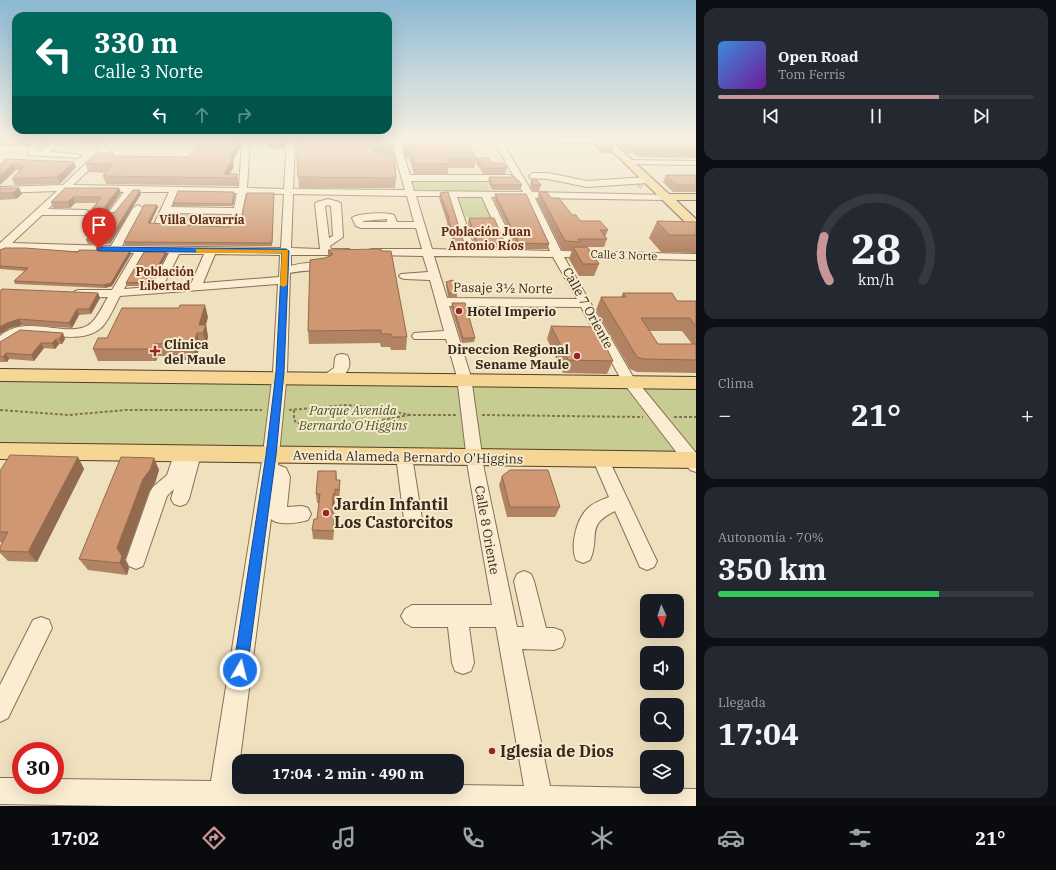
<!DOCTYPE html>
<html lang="es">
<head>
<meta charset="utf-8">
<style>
	body { margin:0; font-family:"IBM Plex Serif",serif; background:#242831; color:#f1f3f6; height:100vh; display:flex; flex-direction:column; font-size:15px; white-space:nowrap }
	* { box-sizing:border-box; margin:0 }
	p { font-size:13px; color:#9ea1a6 }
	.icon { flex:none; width:22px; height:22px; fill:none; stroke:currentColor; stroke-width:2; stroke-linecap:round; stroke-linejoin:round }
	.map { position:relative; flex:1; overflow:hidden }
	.details { display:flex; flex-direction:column; gap:8px; padding:8px; background:#0d0f14; width:360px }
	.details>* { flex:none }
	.hud { position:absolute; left:12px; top:12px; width:380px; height:122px; border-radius:12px; box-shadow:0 4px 16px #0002; background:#00695c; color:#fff; overflow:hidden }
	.needle { width:26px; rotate:176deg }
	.fabs { position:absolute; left:640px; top:594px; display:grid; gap:8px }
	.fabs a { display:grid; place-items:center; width:44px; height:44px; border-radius:8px; background:#171b24; box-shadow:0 4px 16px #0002; font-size:20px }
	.speed { position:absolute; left:12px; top:742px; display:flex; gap:8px; font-size:20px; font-weight:700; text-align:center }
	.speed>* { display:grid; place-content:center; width:52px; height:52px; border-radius:50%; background:#171b24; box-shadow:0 4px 16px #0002; line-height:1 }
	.speed .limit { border:6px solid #d22; background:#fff; color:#111 }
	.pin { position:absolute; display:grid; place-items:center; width:34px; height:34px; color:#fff; margin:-41px -17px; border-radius:50% 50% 50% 0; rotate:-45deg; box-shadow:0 0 4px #0007 }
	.pin .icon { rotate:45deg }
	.me { position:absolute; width:44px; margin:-22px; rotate:8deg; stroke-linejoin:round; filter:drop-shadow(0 0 3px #0008) }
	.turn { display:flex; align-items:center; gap:14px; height:84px; padding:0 16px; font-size:18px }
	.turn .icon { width:52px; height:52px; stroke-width:2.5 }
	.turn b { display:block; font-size:28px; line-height:34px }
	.lanes { display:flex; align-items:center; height:38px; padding:0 16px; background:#0003; justify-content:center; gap:20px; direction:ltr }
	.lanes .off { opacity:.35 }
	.big { font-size:30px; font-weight:800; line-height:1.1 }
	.details .widget { flex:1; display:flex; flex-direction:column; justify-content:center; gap:6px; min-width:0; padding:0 14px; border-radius:12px; background:#242831 }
	.details .dial { align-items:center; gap:0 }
	.dial svg { height:104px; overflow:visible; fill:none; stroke:#363941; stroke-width:7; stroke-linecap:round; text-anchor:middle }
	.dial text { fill:#f1f3f6; stroke:none }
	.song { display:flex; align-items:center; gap:12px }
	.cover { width:48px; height:48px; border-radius:6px; background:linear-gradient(135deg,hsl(210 70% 55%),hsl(280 70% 35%)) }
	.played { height:4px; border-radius:2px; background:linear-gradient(90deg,#c99698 70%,#363941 70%) }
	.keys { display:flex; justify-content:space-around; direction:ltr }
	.heat { display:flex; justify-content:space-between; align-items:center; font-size:22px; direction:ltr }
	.charge { height:6px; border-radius:3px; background:linear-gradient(90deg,#34c759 70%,#363941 0) }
	.trip { position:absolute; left:232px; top:754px; width:232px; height:40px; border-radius:12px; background:#171b24; box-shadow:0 4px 16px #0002; font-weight:800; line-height:40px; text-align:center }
	.tab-bar { display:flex; height:64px; justify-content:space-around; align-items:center; background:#090b0e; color:#9ea1a6 }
	.tab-bar .icon { width:28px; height:28px }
	.tab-bar .on { color:#c99698 }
	.tab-bar b { font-size:18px; color:#f1f3f6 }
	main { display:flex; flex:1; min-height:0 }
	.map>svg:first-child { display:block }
	.green { fill:#c7cd92 }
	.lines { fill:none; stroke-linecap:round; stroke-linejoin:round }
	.minor-tunnel { stroke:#cabb9e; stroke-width:8; stroke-dasharray:8 4; stroke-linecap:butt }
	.minor-casing { stroke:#887056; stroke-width:2 }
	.major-casing { stroke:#553e2b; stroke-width:2 }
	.path { stroke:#887056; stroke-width:2; stroke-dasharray:3 2; stroke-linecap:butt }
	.minor { fill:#faedd2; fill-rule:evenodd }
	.major { fill:#f5d694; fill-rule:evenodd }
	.wall { fill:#b28363; fill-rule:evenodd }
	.shaded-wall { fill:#916a50 }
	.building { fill:#cf9873; stroke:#916a50 }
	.route { fill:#1a73e8; stroke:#114b97 }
	.slow { fill:#f59e0b }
	.poi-dot { fill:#992426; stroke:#f6eace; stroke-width:1.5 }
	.labels { text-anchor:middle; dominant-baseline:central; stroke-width:4; stroke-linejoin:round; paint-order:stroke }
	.far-street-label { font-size:11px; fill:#37291c; stroke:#f6eace }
	.far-neighbourhood-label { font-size:12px; font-weight:bold; fill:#652919; stroke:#f6eace }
	.street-label { font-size:13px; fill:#37291c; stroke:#f6eace }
	.poi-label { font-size:13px; font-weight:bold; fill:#37291c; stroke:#f6eace; text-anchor:start }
	.park-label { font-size:13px; font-style:italic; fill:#485421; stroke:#f6eace }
	.near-poi-label { font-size:16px; font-weight:bold; fill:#37291c; stroke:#f6eace; text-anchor:start }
</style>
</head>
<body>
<main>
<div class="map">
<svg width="696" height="806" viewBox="0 0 696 806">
	<rect width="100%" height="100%" fill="#efe0be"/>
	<path class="green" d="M409,179H485L492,194L414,191Z
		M455,196L484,197L491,217H463Z
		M168,212L235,213L231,223H162Z
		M0,379L267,382L273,385L266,446H0Z
		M292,382L696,387V456L280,447L286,385Z"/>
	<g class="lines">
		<path class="minor-tunnel" d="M94,147L97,144
			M639,183L643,186"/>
		<g class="minor-casing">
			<path id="minor" d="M36,140H45L37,148L36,151H42L53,140H62L50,152L77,154L81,156L77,158L29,155V147Z
				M111,140H120L73,185L239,188L242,140H250L247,188L284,189L287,140H295L293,189L405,190L391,140H399L410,175H510L514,178L510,181H411L414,191L523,192L493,140H501L532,192L669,195L671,197L669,199L666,200L535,198L561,251L696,254V260L564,257L632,375L696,453V472L690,470L622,381L581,307L449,306L471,377L484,469L517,627H524L514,581L517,574L524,571L531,574L534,581L546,628H554L562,631L565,639L562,647L554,650L522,649L550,786L696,789V806H116L0,804V778H21V785H55V779L211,781L262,461L273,372L278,284L120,296C115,305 108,322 101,328C82,345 45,332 23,334C13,337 9,346 0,348V336C27,312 71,341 91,323C98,317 103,305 108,297L79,298L75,297L73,294L75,291L79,290H112L134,253L6,249L0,252V243L57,191L0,193V187L63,185ZM67,191L124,192L108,213L113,216L116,215L133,192H169L155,222L158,225L227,228L238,224L240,222L246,193L284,194L281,248L122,246L143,208L138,205L133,208L111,246L12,243L42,215H89L91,213L86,210L48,209ZM178,192L237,193L234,208L171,207ZM293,194L407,196L414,222H397L394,215C387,212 357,213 352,218L356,226L361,228H416L422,249H371L366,252L371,255L423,256L428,272L401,274L399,276L401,278L405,279L430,280L444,331L414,333L412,336L414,339H446L457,377L468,469L492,605H412L405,609L401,616L405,623L412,627H448L452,663L455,671L463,674L471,671L474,663L469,627H496L524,786L457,785V787H239V782H237L271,519C278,526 299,523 308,520L311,514L308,508L302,506L287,507L290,477L286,468L278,465L287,372L290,273C300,270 327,271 332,266C326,260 299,263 291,266V255H349L354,252L349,249H331L330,246L343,237L341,204L339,202L328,199L317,202L315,204L320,249L291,248ZM416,196H448L465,250L432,249ZM457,197H482L506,250H475ZM491,197L526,198L550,251L517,250ZM328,205L331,206L333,236L329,238L325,206ZM169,213L232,214L231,220L226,222L166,220ZM387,219V222H363V221ZM144,253H169L151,287L124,289ZM179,254H204L191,284L163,286ZM215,254L280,255L279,277L203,283ZM434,256L553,257L577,299L447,298Z
				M627,160L696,161V165L630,164H627Z
				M533,173H548L587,181L647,177L651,180L647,183L587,187L548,179L530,178L529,176Z
				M342,354L347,355C356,369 338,385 324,381L322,378L324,375L334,368L335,358L337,355Z
				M182,448C188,450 193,447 199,449L201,454L189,499L186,504L180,506L174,504L171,499L174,489L167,496L143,566L136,569L129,566L126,560L150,492L153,487L167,475L176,449Z
				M404,450L410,451L412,456L422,519L419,525L413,527L407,525L404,519L396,456L398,451Z
				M601,453L607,455L609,460L654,555L657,561L654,567L647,570L640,567L615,511C584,526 601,536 590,560L583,563L576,560C570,547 576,520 587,509C593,503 601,500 609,497L593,460L595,455Z
				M41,617L49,620L52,628L8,718L0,722V685L33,620Z"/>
		</g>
		<g class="major-casing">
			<path id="major" d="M553,140H696V145L615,144L669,194H696V200H676L696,219V230L692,229L604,143H557Z
				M0,369L696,377V389L0,381Z
				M0,443L696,452V468L0,459Z"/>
		</g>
		<path class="path" d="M330,406V424
			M0,410L69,415L126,410H262
			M289,410L347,405L371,407L410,415H457
			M294,410V419L296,423H366L409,415
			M482,415L643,417
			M674,417H696"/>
		<use href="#minor" class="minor"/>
		<use href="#major" class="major"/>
	</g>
	<path class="wall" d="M0,140H34L28,146H0Z
		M51,140L44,146H41L39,142Z
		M59,140H104L100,144L61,143Z
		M211,140H241L240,148L233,161L234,166L229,174H237L238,183V186L106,184L103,176L105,173L88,172L86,164L114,156L188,157Z
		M269,140H285V149H268V145Z
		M296,140L395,146L394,156L396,178L395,188H299Z
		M400,140H467L476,158L474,168H448V174H414L409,158H406Z
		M594,140H606L614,148L612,153H601L593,145Z
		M621,140H696V158L637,157L633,153H627L619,146Z
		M476,158L507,168L505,174H483L476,163Z
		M74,162L76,167L60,184L15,185L12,179L20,170H16L0,165Z
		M666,175H696V192H673L663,182Z
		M489,177L516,180L522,185L520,190H492L488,182Z
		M531,180L541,185L539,191H533L530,186Z
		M0,188H19L22,194L16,199L0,200Z
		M119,188L121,193L107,212V213H112L115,212L141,194L110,244H88L86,240L106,215H94L92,209L97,203H75L70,208H53L51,202Z
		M539,192L551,198L580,221L608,230L605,237L607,239L604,247H587L599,264L594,276H579L569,259L572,250H562L537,200Z
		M234,193L235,196L233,206H173V203Z
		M274,193L272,246L125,245L124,242L157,205L158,207L150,224L226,227L237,224Z
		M440,193L464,243L463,248H455L447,224V222L439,198Z
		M495,194L549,244L548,249H518L494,200Z
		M469,218L505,243L504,248H476L468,224Z
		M657,221L696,222V253L661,252L649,238Z
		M0,250L78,252L131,254L112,286L105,288L15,284L14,281L25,271L0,269Z
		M328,250L381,251L407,337L406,350H391L390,347H381L380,343L309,344L308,331L325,258L328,257Z
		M166,252L167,254L150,286H127L126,283Z
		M446,282L457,293V297H448L446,285Z
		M0,291L98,293L100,298L91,314L79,315L72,328L22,325L10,328L0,334Z
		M623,293L677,301H696V373L637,372L630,369L596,310L601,297H621ZM649,331H682L692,344H658Z
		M452,303L475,338L474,342L462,343L451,308Z
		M208,317L206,325L208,337L206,345H200L196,360H183L182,356H158L156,361H98L93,349Z
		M551,326L613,361L607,374L563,373L547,339Z
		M65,339L62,344H59L55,349L44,348L34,361L9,359L7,362H0V342Z
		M78,457L84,469L37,562L8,561L0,553V547L3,543L0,542V471Z
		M154,458L159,470L155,483L149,492L125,560L129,568L127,575L88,570L79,559Z
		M336,471L337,480H340V490L339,499H335V504H334L333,513L334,523L333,540L313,539L312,530L317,519L319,503H317L316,494Z
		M502,476L560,507L555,517H507L499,485Z"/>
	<path class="shaded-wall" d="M27,140H34L28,146L26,142Z
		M44,140H51L44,146L43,142Z
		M99,140H104L100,144Z
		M239,140H241L240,148L233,161L234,166L228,178L224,174L229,158Z
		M377,146V156L372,150Z
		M113,153L116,161L110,156Z
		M74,162L76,167L60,184L57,177Z
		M13,164L16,170L0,185V176Z
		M237,174L238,183V186L236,178Z
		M19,188L22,194L16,199L13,193Z
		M119,188L121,193L107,212L105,206Z
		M140,190L141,194L110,244L109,240Z
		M234,192L235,196L233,206L232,204L233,193Z
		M73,197L75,203L70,208L68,202Z
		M157,205L158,207L149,226L148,223Z
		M130,251L131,254L112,286L105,288L104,285Z
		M166,252L167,254L150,286L149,282Z
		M98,293L100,298L91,314L89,309Z
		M205,305L208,317L203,333L199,325Z
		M77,309L79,315L72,328L69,323Z
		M19,319L22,325L10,328L0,334V327L7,323Z
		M206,325L208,337L206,345L203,333Z
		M63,333L65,339L62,344L59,339Z
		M197,333L200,345L196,360L193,348Z
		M56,339L59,344L55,349L52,343Z
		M41,343L44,348L34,361L31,355Z
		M154,344L158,356L156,361L152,349Z
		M6,353L9,359L7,362L3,357Z
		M78,457L84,469L37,562L28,552Z
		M154,458L159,470L155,483L149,492L125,560L129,568L127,575L120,563L117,548L143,479Z
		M333,494L334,504L332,523V513Z
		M334,513V523L333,540V531Z"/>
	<path class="building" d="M0,140H27L26,142H0Z
		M40,140H44L43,142H39Z
		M200,140H239L229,158H233L224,174H237L236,178L103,176L112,164H86L98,153H113L110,156L188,157Z
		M269,140H285V145H268Z
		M296,140H393L395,146H377L372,150L377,153H394L396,178L298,177Z
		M404,140H467L476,158L448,159L449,164H415L410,149H407Z
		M595,140H606L614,148H603Z
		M623,140H696V150H639L635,146H630Z
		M476,158H488L492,163H503L507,168H484Z
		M6,159L74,162L57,177L12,179L23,167L18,164H13L0,176V165Z
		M666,175H696V185H677Z
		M489,177H515L516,180H518L522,185H493Z
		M531,180H537L541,185H534Z
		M0,188H19L13,193H0Z
		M65,188H119L105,206L106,209H92L101,198L99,199L100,197H73L68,202H51Z
		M133,190H140L109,240H86L108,212L112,213L115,212Z
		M178,191L234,192L233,193H234L232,204L173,203Z
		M448,192L464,243H455L448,218H449L440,193Z
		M539,192H547L551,198H559L572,215H576L580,221H600L608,230H600L607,239H578L580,242L565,241Z
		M247,193H274L272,243L124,242L144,205H157L148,223L226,227L237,224L241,220Z
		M495,194H526L549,244L519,243Z
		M469,218H494L505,243H477Z
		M657,221L696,222V235H669Z
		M573,247H587L599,264H583Z
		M5,248H25L78,252L79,250L130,251L111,283L104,285L14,281L28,268L0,266V250Z
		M381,249V251H391L407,337H392L391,334H381V330L308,331L310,260L325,258L332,255L333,254L328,250Z
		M144,252H166L149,282L126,283Z
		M453,280L457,293H449L446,282Z
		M2,289L98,293L89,309H77L69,323L19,319L7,323L0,327V291Z
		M623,293H672L677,301H696V327L690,318H641L658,344H696V360L643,359L637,357L601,297H626Z
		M452,303H465L475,338H463Z
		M180,305H205L199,325H206L203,333H197L193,348H179L181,343L154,344L152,349H93L98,338H107L122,308H179Z
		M551,326L596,327L613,361L568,360Z
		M20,330L63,333L59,339H56L52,343H41L31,355L6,353L3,357L0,356V342Z
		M10,455L78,457L28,552L0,551V547L8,532H0V471Z
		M121,457L154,458L150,470L143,479L117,548L122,556L120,563L79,559Z
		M510,470H548L560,507H510L502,476Z
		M318,471H336V480H340L339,490L335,489V494H333L332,513H334L333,531L312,530L314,519H317L320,494H316Z"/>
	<linearGradient id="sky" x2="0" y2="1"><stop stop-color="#8cb9d4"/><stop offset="0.55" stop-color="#f8f1e2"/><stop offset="1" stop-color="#f8f1e2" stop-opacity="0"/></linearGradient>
	<rect width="696" height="253" fill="url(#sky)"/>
	<path class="route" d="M97,247L286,249L289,251L284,372L276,455L247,670L245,675L240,677L235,675L233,670L266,455L276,372L282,253L99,251L97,250Z"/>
	<path class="slow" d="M196,249L288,250L287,285L283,287L280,285L282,253H198L196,252Z"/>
	<g class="poi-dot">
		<circle cx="459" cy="311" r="4"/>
		<path d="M153 345h4v4h4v4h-4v4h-4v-4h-4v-4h4z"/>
		<circle cx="577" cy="356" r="4"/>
		<circle cx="326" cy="513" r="4"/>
		<circle cx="492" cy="751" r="4"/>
	</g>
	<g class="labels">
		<g class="far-street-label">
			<text transform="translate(624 255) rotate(2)">Calle 3 Norte</text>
		</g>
		<g class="far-neighbourhood-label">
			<text x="202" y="219">Villa Olavarría</text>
			<text x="486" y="231">Población Juan<tspan x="486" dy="14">Antonio Ríos</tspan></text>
			<text x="165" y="271">Población<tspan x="165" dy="14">Libertad</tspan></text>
		</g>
		<g class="street-label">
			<text transform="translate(503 288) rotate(1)">Pasaje 3½ Norte</text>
			<text transform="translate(588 308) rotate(61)">Calle 7 Oriente</text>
			<text transform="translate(408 457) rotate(1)">Avenida Alameda Bernardo O'Higgins</text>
			<text transform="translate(487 530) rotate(80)">Calle 8 Oriente</text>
		</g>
		<g class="poi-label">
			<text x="467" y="311">Hotel Imperio</text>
			<text x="164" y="344">Clínica<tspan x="164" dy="15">del Maule</tspan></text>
			<text x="569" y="349" text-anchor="end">Direccion Regional<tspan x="569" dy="15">Sename Maule</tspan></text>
		</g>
		<g class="park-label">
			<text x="353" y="410">Parque Avenida<tspan x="353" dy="15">Bernardo O'Higgins</tspan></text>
		</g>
		<g class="near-poi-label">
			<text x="334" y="504">Jardín Infantil<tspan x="334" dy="18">Los Castorcitos</tspan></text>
			<text x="500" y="751">Iglesia de Dios</text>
		</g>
	</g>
</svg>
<div class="fabs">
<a><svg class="needle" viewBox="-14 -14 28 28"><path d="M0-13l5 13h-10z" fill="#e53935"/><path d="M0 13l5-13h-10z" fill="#9ea1a6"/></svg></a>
<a><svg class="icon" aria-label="sound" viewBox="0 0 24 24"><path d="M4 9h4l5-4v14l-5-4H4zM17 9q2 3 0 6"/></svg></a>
<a><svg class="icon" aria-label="search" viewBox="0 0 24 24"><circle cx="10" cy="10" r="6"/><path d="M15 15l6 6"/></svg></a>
<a><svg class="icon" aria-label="layers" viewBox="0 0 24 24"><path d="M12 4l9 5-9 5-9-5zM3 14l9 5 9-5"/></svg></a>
</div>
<div class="speed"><div class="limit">30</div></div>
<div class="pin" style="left:99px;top:249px;background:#d93025"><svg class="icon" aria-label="arrive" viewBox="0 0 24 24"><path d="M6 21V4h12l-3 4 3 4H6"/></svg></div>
<svg class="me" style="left:240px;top:670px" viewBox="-20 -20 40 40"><circle r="17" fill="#1a73e8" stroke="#fff" stroke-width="3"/><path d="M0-11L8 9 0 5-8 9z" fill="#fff"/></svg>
<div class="trip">17:04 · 2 min · 490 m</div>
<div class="hud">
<div class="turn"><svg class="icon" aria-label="left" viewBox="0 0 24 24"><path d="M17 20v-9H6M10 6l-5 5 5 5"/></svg><div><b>330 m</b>Calle 3 Norte</div></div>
<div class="lanes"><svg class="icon" aria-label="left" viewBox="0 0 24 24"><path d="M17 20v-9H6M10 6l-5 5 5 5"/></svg><svg class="icon off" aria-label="ahead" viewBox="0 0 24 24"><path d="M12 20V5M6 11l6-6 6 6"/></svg><svg class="icon off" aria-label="right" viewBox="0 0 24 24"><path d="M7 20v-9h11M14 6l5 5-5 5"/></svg></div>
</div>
</div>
<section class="details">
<div class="widget">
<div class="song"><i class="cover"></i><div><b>Open Road</b><p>Tom Ferris</p></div></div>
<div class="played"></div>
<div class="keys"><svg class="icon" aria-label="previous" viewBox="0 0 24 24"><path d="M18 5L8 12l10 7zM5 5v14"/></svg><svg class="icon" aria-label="pause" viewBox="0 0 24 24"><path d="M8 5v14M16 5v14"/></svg><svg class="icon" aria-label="next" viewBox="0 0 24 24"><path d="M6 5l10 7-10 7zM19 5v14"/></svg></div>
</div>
<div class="widget dial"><svg viewBox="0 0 100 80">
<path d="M14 69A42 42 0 1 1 86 69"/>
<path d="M14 69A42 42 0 0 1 10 35" stroke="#c99698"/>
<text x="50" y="56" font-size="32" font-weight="700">28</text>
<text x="50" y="72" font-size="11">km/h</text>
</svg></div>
<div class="widget"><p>Clima</p>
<div class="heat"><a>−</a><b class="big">21°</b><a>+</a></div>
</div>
<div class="widget"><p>Autonomía · 70%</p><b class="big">350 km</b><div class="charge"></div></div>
<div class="widget"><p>Llegada</p><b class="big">17:04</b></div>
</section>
</main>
<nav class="tab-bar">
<b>17:02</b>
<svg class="icon on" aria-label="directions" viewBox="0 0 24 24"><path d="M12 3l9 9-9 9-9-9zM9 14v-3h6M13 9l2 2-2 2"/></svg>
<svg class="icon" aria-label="music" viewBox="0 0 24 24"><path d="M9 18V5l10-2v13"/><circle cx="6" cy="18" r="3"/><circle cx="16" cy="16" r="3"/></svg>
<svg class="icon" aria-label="phone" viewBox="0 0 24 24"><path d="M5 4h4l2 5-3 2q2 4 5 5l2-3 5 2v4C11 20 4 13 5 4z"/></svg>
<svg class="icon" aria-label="climate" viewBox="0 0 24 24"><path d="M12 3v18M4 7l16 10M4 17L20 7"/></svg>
<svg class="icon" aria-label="car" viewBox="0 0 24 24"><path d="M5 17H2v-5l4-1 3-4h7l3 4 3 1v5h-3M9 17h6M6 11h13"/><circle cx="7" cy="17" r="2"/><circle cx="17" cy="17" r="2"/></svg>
<svg class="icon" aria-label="filters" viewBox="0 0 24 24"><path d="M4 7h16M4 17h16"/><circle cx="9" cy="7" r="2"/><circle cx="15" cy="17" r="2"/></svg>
<b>21°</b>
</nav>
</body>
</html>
